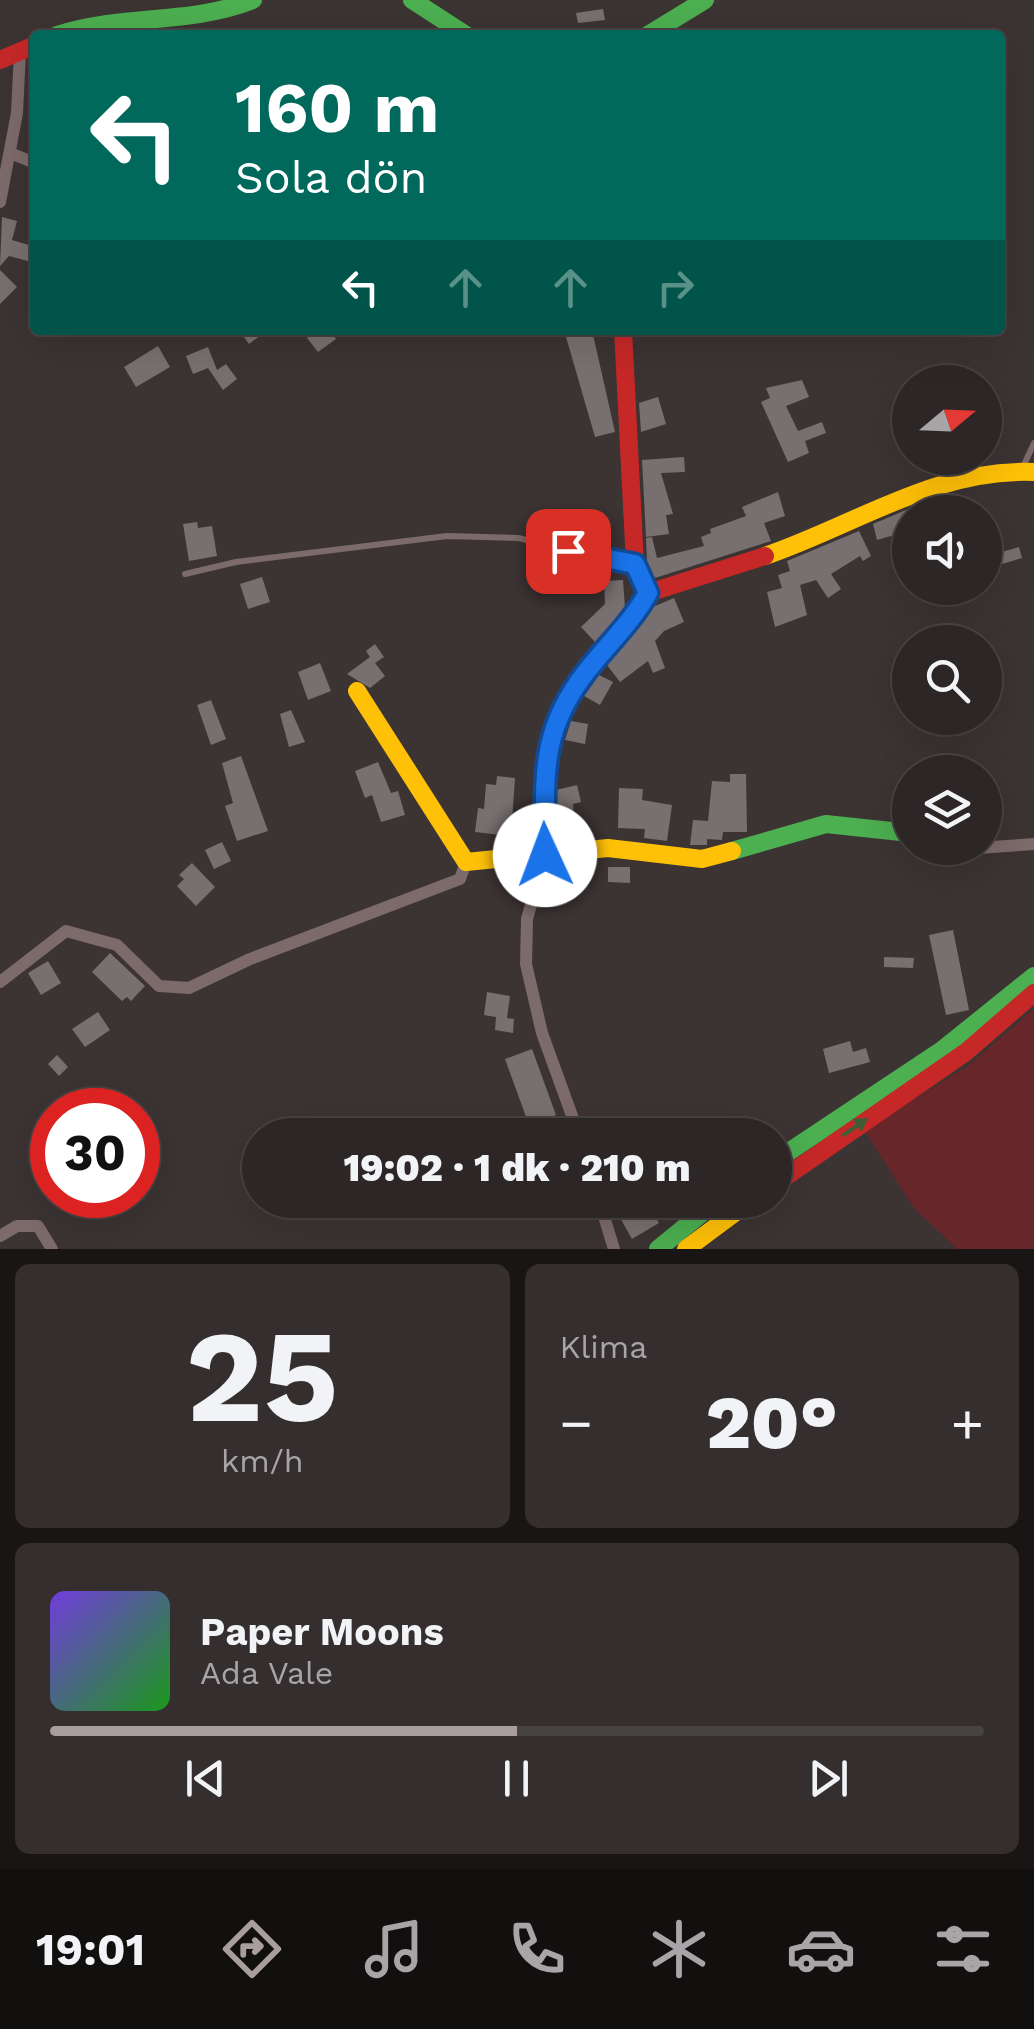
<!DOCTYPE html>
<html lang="tr">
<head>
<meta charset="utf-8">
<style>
	body { margin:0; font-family:"Work Sans",sans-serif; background:#352e2e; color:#f1f3f6; height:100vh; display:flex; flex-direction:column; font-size:38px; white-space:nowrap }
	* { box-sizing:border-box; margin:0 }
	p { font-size:32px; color:#a7a5a7 }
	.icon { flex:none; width:55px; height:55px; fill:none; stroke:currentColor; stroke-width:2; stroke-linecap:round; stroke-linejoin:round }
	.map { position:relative; height:1249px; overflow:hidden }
	.panel { display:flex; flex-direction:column; gap:15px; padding:15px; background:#191515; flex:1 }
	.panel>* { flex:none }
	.hud { position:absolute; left:30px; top:30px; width:975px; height:305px; border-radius:10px; box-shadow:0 10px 40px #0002,0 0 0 2px #484343; background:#00695c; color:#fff; overflow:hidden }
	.needle { width:65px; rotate:71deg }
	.fabs { position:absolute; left:892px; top:365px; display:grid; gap:20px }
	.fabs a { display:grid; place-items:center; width:110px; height:110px; border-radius:50%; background:#2d2626; box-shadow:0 10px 40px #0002,0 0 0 2px #484343; font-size:50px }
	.speed { position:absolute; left:30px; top:1088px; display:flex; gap:20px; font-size:50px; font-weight:700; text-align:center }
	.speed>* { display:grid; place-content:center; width:130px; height:130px; border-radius:50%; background:#2d2626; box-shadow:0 10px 40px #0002,0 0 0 2px #484343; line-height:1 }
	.speed .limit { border:15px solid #d22; background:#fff; color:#111 }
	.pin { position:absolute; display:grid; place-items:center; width:85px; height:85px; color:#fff; margin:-42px; border-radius:20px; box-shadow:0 5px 15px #0006 }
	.me { position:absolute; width:110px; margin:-55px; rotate:358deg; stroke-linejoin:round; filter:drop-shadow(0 0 8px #0008) }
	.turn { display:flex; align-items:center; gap:35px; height:210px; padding:0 40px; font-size:45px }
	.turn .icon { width:130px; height:130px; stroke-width:2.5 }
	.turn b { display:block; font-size:70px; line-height:85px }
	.lanes { display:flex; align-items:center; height:95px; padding:0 40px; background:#0003; justify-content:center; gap:50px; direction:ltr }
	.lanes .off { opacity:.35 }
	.big { font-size:75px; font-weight:800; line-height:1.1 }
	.panel .widget { flex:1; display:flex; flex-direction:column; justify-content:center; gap:15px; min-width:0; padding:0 35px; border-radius:15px; background:#352e2e }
	.panel .dial { align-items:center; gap:0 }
	.dial b { font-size:130px; line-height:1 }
	.song { display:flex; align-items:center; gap:30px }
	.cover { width:120px; height:120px; border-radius:15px; background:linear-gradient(135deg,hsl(260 70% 55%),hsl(120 70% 35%)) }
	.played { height:10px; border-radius:5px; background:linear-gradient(90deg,#a99e9e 50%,#484343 50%) }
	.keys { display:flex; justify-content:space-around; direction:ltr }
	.heat { display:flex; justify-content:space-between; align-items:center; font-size:55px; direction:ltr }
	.panel .tiles { flex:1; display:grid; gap:15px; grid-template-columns:1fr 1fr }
	.widget:last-child { grid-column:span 2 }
	.trip { position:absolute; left:242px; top:1118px; width:550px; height:100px; border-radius:50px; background:#2d2626; box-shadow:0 10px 40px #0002,0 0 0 2px #484343; font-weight:800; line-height:100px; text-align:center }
	.tabs { display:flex; height:160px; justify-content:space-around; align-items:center; background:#120f0f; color:#a7a5a7 }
	.tabs .icon { width:70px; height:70px }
	.tabs .on { color:#a99e9e }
	.tabs b { font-size:45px; color:#f1f3f6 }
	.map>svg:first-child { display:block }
	.green { fill:#66262a }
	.building { fill:#787070 }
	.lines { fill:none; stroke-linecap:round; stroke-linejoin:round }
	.lane { stroke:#7d6a6a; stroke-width:6 }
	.street { stroke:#7d6a6a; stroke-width:12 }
	.fast { stroke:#4caf50; stroke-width:18 }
	.slow { stroke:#ffc107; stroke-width:18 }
	.jam { stroke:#c62828; stroke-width:18 }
	.oneway { fill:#3f5d36 }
	.route-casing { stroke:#114b97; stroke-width:25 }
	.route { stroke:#1a73e8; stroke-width:18 }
</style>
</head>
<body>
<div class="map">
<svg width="1034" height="1249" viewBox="0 0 1034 1249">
	<rect width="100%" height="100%" fill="#3c3333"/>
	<path class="green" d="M1034,1009V1249H957L914,1208L864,1130L968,1066Z"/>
	<path class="building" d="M603,9L605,20L578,23L576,13Z
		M2,217L17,221L12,240L32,246L28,261L9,256L0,266Z
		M0,270L17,287L0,304Z
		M239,330H268L249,344Z
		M318,330H329L336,339L318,352L307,338Z
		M564,330H592L615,432L595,437Z
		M158,346L170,367L136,387L124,367Z
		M208,347L217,370L226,364L237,379L223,390L208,368L193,374L186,356Z
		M802,380L809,397L786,406L798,431L822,422L826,433L805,441L809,453L788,462L761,402L770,398L766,388Z
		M658,397L666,424L641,432L639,403Z
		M684,457L685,472L661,473L673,514L666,515L669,534L646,537L642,460Z
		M778,492L785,516L764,523L771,541L655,578L647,561L646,538L652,537L657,558L704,546L701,537L711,533L710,529L746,516L742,507Z
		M941,495L946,511L910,512V537L900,540L898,534L877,540L873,524Z
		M197,522L198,528L212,526L217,556L189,561L183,524Z
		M859,531L871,556L863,561L860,556L831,574L841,589L828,598L816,580L800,585L807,615L775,627L767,592L782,588L778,575L790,571L787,561Z
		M1019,547L1022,558L985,569V557Z
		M262,577L270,602L248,609L240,584Z
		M623,580L625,608L595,642L581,627L605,604L604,581Z
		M674,598L684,622L664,631L655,641L665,668L653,673L648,661L620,682L607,665L648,609Z
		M375,644L384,657L375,663L385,676L370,688L347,674L370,657L366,651Z
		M320,663L331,691L308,700L298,672Z
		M599,675L613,682L600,705L584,696Z
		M211,700L226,739L211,745L197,705Z
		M291,710L305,742L289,747L280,714Z
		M571,721L588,724L585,744L565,740Z
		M241,756L268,831L237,841L225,806L233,803L222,763Z
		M378,762L391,793L398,791L405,815L381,822L372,795L365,798L355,771Z
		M730,774H746L747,832H723L722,840L707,839V845H690L693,820L708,821L712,781L730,782Z
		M497,776L515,778L511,836L475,832L478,808L484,809L486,784L496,785Z
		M577,785L581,802L573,804L575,833L555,835L552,791Z
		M619,788L643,789L642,800L672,805L667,841L644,838L645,829L618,828Z
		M222,842L231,861L214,869L205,850Z
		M192,863L215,887L196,906L177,886L184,879L179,875Z
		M608,867H630V883L608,882Z
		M953,930L969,1010L946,1015L929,935Z
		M110,953L145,986L131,1001L127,997L122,1001L92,972Z
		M884,957L914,958L913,968L884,967Z
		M48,961L61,983L41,995L28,973Z
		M487,992L510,996L507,1018L514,1019L513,1033L495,1030L496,1017L484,1015Z
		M98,1012L110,1030L85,1047L72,1029Z
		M850,1041L853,1052L866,1048L870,1062L829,1073L823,1049Z
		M532,1049L556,1115L529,1125L505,1059Z
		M57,1055L68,1067L59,1076L48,1064Z
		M646,1201L659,1223L632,1239L619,1216Z"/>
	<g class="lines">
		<path class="lane" d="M1022,469L1034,443
			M185,574L236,562L447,536L518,538L633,564"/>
		<path class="street" d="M10,153L35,163
			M0,202L17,113L20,52
			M158,330H180
			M978,848L1034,844
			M0,982L66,931L117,945L159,986L189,988L250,959L460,879L466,862
			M579,1135L542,1033L526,964L527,919L545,855L542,780L566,703L648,593
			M599,1200L614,1249
			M0,1236L17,1226H38L52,1249"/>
		<path class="fast" d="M412,0L466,35
			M57,35C121,14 190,25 253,0
			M648,35L705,0
			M732,851L826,824L910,833
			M775,1161L942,1050L1034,976
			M658,1249L718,1200"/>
		<path class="slow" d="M765,556C856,525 935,468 1034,472
			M357,691L466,862L608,848L702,859L732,851
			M686,1249L752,1200"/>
		<path class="jam" d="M0,60L35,45
			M623,330L635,564L648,593L765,556
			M775,1184L966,1052L1034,993"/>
	</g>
	<defs><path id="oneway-solid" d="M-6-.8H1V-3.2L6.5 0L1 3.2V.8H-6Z" transform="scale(2.5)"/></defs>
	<use class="oneway" href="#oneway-solid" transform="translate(855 1127) rotate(-35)"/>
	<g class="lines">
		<g class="route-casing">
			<path id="route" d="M545,855C546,782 537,735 586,672C607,645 631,623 648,593L635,564L568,551"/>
		</g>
		<use href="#route" class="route"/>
	</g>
</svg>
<div class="fabs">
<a><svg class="needle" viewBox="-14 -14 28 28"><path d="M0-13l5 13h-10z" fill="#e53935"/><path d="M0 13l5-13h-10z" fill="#a7a5a7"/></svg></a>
<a><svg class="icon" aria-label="sound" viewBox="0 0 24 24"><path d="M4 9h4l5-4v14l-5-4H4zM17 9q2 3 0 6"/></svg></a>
<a><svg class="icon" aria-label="search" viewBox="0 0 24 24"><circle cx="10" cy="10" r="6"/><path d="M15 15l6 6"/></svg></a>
<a><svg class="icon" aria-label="layers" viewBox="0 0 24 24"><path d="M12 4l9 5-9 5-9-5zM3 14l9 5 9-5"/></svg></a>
</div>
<div class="speed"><div class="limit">30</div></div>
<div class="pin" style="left:568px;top:551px;background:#d93025"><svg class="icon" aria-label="arrive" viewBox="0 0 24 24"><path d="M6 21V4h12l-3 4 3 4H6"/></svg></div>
<svg class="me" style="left:545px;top:855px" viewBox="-20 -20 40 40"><circle r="19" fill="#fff"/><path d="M0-13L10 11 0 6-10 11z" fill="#1a73e8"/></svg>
<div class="trip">19:02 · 1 dk · 210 m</div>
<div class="hud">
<div class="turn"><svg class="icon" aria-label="left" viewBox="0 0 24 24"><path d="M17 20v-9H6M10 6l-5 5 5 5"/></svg><div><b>160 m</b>Sola dön</div></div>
<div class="lanes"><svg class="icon" aria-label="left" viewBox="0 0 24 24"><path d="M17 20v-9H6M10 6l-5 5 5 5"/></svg><svg class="icon off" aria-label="ahead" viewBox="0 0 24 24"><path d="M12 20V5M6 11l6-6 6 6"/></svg><svg class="icon off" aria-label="ahead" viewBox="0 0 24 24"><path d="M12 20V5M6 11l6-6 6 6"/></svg><svg class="icon off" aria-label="right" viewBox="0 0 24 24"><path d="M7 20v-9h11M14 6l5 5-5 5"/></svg></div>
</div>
</div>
<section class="panel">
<div class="tiles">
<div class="widget dial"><b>25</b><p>km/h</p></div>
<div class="widget"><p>Klima</p>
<div class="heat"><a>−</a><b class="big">20°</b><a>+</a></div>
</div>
<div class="widget">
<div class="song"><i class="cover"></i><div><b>Paper Moons</b><p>Ada Vale</p></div></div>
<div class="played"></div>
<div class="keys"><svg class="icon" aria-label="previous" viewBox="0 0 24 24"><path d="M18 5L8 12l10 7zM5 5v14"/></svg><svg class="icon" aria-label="pause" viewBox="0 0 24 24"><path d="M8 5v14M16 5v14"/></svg><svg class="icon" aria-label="next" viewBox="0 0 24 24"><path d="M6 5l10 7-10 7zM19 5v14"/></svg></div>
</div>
</div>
</section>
<nav class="tabs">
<b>19:01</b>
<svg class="icon on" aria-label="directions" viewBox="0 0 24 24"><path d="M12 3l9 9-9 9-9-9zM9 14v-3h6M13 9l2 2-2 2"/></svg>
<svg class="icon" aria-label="music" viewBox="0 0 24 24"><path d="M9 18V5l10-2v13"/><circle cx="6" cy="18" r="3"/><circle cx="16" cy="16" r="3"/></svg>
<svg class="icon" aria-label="phone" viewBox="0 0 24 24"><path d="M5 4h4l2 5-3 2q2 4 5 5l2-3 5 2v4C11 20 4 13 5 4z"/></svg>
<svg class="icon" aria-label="climate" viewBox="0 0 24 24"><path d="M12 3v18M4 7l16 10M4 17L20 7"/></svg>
<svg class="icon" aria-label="car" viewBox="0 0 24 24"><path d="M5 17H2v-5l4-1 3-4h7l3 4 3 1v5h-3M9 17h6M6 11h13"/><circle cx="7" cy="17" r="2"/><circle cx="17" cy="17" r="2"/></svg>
<svg class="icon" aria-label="filters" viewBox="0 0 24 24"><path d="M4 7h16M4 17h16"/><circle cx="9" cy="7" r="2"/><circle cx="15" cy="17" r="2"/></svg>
</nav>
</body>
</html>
